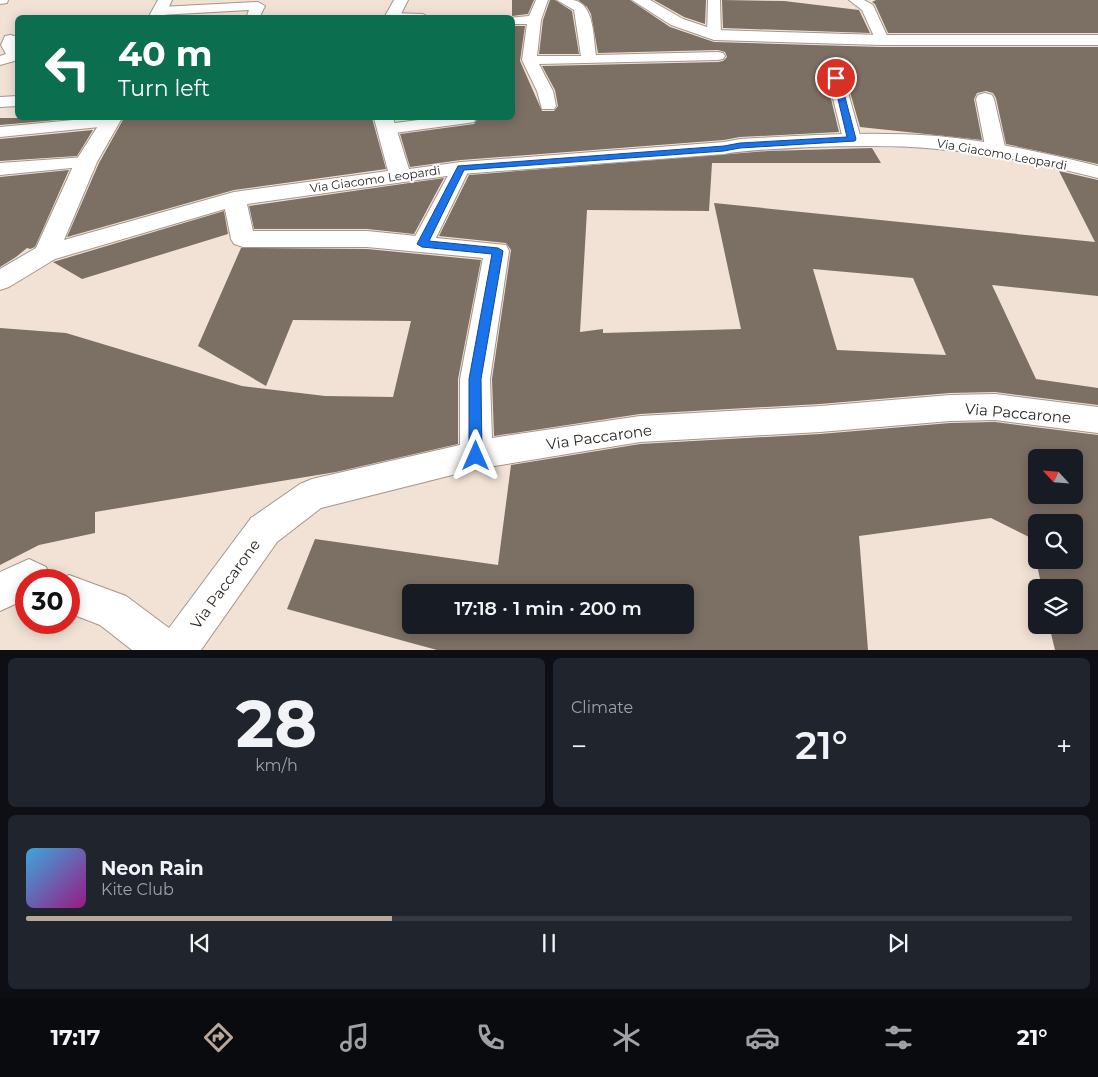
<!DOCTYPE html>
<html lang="en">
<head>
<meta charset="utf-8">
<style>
	body { margin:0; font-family:Montserrat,sans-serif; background:#20242c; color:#f1f3f6; height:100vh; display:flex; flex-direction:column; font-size:19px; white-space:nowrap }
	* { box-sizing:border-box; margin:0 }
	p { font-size:16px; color:#9ea1a6 }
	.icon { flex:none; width:28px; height:28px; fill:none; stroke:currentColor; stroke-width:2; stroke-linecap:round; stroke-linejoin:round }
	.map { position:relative; height:650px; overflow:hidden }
	.details { display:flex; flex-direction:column; gap:8px; padding:8px; background:#0d0f14; flex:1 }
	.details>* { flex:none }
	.banner { position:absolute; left:15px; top:15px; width:500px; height:105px; border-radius:8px; box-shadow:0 2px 12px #0003; background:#0b6e4f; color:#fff; overflow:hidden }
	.needle { width:32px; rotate:296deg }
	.controls { position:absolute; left:1028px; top:449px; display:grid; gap:10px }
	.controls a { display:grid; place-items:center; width:55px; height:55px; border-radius:8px; background:#171b24; box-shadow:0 2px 12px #0003; font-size:25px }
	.speed { position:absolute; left:15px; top:569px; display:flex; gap:10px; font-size:25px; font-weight:700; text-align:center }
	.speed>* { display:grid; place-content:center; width:65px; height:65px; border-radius:50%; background:#171b24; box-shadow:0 2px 12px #0003; line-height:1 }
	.speed .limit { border:8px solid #d22; background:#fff; color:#111 }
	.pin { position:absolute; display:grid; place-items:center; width:42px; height:42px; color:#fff; margin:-21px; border:2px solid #fff; border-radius:50%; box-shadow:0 1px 5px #0007 }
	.me { position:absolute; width:55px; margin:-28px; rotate:0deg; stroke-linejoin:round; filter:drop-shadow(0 0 4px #0008) }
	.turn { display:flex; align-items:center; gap:18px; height:105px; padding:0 20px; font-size:22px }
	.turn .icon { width:65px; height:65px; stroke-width:2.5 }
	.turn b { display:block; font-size:35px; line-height:42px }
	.big { font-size:38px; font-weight:600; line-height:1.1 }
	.details .tile { flex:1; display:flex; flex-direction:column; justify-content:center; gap:8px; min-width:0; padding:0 18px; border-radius:8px; background:#20242c }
	.details .dial { align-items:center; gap:0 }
	.dial b { font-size:65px; line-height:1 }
	.song { display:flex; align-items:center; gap:15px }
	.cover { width:60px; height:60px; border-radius:8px; background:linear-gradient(135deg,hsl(200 70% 55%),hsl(310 70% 35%)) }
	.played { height:5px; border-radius:2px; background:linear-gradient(90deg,#b8a89a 35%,#363941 35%) }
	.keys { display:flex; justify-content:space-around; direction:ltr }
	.heat { display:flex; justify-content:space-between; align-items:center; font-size:28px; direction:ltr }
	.details .tiles { flex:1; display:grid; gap:8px; grid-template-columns:1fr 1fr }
	.tile:last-child { grid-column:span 2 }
	.trip { position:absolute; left:402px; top:584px; width:292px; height:50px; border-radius:8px; background:#171b24; box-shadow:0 2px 12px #0003; font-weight:600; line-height:50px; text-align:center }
	.menu { display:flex; height:80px; justify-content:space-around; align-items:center; background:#090b0e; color:#9ea1a6 }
	.menu .icon { width:35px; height:35px }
	.menu .current { color:#b8a89a }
	.menu b { font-size:22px; color:#f1f3f6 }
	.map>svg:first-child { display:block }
	.building { fill:#7c6f64; fill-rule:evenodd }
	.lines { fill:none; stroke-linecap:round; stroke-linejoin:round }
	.service-casing { stroke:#a4968a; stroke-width:2 }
	.pedestrian-casing { stroke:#a4968a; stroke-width:2 }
	.minor-casing { stroke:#a4968a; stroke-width:2 }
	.service { fill:#fff; fill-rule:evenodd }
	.pedestrian { fill:#fff; fill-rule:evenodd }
	.minor { fill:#fff; fill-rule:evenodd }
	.route { fill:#1a73e8; stroke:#114b97 }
	.labels { text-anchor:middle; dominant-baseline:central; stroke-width:4; stroke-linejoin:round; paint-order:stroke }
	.far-street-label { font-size:12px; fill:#2b2520; stroke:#fff }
	.street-label { font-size:15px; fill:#2b2520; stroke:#fff }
</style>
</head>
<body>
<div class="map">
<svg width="1098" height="650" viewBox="0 0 1098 650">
	<rect width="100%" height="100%" fill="#f1e2d5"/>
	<path class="building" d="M512,0H534L528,14L512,16Z
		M550,0H555L572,11L579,54H539L543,20Z
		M578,0H630L670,27L714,42L882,47H1098V164L1006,144L996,98L993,93L986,91L977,93L974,99L982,140L860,127L846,78L842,73L835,71L830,74L826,78L839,132L740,137L724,140L461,160L410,167L400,134L474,124L478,118H512V26H525L520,61L542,111H554L558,106L555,90L542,66L718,62L723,61L727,57L725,52L718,50L598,53L591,14L587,7Z
		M654,0H706L705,24L684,17Z
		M722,0L784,1L859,10L870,33L723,28Z
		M876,0H1098V33H888L875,4L872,2Z
		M0,118H80L0,125Z
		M124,118H372L386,169L234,190L67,237L99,163Z
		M93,130L77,156L0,161V139Z
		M872,148L881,163H712L709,211L587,210L580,332L603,329V333L741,329L714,203L1095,242L1059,171L1098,180V296L992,285L1036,379L1098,388V405L995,392L950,393L820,404L640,414L494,436L492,379L511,250L506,243L439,236L469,175L768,151ZM813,269L913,278L946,355L837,350Z
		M69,170L35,247L30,249L27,248L16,257L0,267V177Z
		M444,178L414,234L367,229H254L249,206Z
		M224,211L228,234L82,279L53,262Z
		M241,248L367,249L481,260L458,379V444L336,472L95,512V533L39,545L0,565V328L66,333L242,386L325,396L393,397L411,321L293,320L266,386L198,346Z
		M995,422L1098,435V650H1055L1049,625H1074V588H1042L1031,538L991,518L859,536L868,650H437L287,609L315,539L498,565L511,465L640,444L820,434L950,423ZM1036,458H1074V495H1036ZM1036,522H1074V560H1036ZM411,592H686V625H411Z"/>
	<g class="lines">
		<g class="service-casing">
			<path id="service" d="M0,0H8L7,3L0,4Z
				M536,0H548L541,20L537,56H581L574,10L557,0C562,0 568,0 573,0C595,4 593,38 596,55L718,52L723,53L725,56L723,59L718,60L539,64L553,91L556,106L554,109H542L537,91L522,60L527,24H512V18H507L529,16Z
				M708,0H720L721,35L714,39L707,35Z
				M849,0H864L873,5L889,40L887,43H877L862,10Z
				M258,2L265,6L259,18H246L249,10L160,15L153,11L160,7Z
				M392,13L423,14L429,18L385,17Z
				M10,35L15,36L17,39L15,45L18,49V60L0,65V56L6,54L1,45L5,36Z
				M836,73L841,75L844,78L861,139L858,143L852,144L846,143L843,139L828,78L831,75Z
				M18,96V106L0,107V97Z
				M94,118H116L118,121L116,125L110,126L0,137V127Z
				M434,118H476L474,122L468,123L387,134L381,133L378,129L381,125L387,124Z
				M86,157L92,158L95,162L92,166L0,175V163Z
				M461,162L468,164L470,168L433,244L429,249L422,251L415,249L411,244L452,168L454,164Z"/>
		</g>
		<g class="pedestrian-casing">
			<path id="pedestrian" d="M985,93L992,95L994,99L1006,151L1003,155L996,157L989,155L986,151L976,99L978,95Z
				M264,513L277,518L282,530L277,542L201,650H132L100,625L69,613V580H57L69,575L126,596L169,628L251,518Z
				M29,559L46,567L52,580H26V599L0,611V572Z"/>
		</g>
		<g class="minor-casing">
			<path id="minor" d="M158,0H172L164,18H148Z
				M394,0H408L399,18H384Z
				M632,0H650L683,19L716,30L882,35H1098V45H882L714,40L671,25Z
				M103,118H122L97,162L64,240L234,192L388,171L374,118H393L409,169L461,162L724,142L740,139C806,135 872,131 937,136C992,141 1045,153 1098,166V178C1045,165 992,153 937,149C895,145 853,146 811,147C782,149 753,149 724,154L461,174L247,204L253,231H367L506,245L509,251L490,379L492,438L640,416L820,406L950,395L995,394L1098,407V433L995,420L950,421L820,432L640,442L476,469L321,508L277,542L264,547L251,542L246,530L251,518L300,484L312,479L460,445V379L483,258L367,247H243L234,244L231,239L225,209L55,259L9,287L0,290V269L36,248L75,162Z"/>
		</g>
		<use href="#service" class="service"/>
		<use href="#pedestrian" class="pedestrian"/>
		<use href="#minor" class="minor"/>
	</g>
	<path class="route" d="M836,75L840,78L856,139L855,141L740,148L724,151L464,170L429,241L498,248L503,251L481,379L482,456L481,460L476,461L471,460L469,456V379L492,254L422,247L417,244L458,166L724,146L740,143L847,137L833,78Z"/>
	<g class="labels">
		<g class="far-street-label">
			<text transform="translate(1002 154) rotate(10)">Via Giacomo Leopardi</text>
			<text transform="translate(375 179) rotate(-8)">Via Giacomo Leopardi</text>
		</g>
		<g class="street-label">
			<text transform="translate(1018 413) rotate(5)">Via Paccarone</text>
			<text transform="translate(599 437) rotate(-8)">Via Paccarone</text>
			<text transform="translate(225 584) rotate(-54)">Via Paccarone</text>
		</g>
	</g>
</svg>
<div class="controls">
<a><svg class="needle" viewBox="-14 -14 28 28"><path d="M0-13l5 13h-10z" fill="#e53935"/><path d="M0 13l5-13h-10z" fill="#9ea1a6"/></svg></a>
<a><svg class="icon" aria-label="search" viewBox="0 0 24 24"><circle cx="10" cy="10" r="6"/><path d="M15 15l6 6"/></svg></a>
<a><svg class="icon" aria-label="layers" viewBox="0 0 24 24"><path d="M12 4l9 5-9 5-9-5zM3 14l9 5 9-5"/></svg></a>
</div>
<div class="speed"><div class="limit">30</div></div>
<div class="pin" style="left:836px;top:78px;background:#d93025"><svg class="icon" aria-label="arrive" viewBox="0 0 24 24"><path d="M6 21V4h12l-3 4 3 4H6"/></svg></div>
<svg class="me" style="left:476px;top:456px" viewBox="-20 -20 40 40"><path d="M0-17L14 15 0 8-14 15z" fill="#1a73e8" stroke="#fff" stroke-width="4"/></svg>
<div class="trip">17:18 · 1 min · 200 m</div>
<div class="banner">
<div class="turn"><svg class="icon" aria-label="left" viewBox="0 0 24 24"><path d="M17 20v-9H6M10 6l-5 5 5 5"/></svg><div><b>40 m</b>Turn left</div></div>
</div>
</div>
<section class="details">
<div class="tiles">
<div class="tile dial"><b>28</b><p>km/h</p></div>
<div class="tile"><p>Climate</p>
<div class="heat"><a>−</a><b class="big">21°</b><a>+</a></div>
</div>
<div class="tile">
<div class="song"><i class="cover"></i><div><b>Neon Rain</b><p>Kite Club</p></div></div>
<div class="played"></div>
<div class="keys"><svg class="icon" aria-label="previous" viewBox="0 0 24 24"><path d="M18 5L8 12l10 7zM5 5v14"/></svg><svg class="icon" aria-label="pause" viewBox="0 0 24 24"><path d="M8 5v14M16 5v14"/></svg><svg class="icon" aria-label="next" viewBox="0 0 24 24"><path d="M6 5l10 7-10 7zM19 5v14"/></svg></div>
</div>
</div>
</section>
<nav class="menu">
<b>17:17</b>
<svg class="icon current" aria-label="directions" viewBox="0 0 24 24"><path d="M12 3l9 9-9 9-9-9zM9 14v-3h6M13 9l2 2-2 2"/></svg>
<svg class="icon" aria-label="music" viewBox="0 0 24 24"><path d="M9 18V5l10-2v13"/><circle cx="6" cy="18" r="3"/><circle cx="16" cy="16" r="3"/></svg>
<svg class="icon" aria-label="phone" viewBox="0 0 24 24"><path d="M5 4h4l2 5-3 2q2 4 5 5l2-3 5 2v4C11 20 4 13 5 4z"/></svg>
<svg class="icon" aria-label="climate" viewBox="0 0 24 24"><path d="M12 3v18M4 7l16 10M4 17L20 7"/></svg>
<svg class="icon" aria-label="car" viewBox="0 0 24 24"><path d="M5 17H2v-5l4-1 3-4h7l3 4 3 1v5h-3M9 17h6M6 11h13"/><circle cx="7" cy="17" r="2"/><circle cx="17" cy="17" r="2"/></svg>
<svg class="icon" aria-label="filters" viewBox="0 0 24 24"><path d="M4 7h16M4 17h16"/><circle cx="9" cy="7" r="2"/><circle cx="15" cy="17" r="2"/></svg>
<b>21°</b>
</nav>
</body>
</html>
